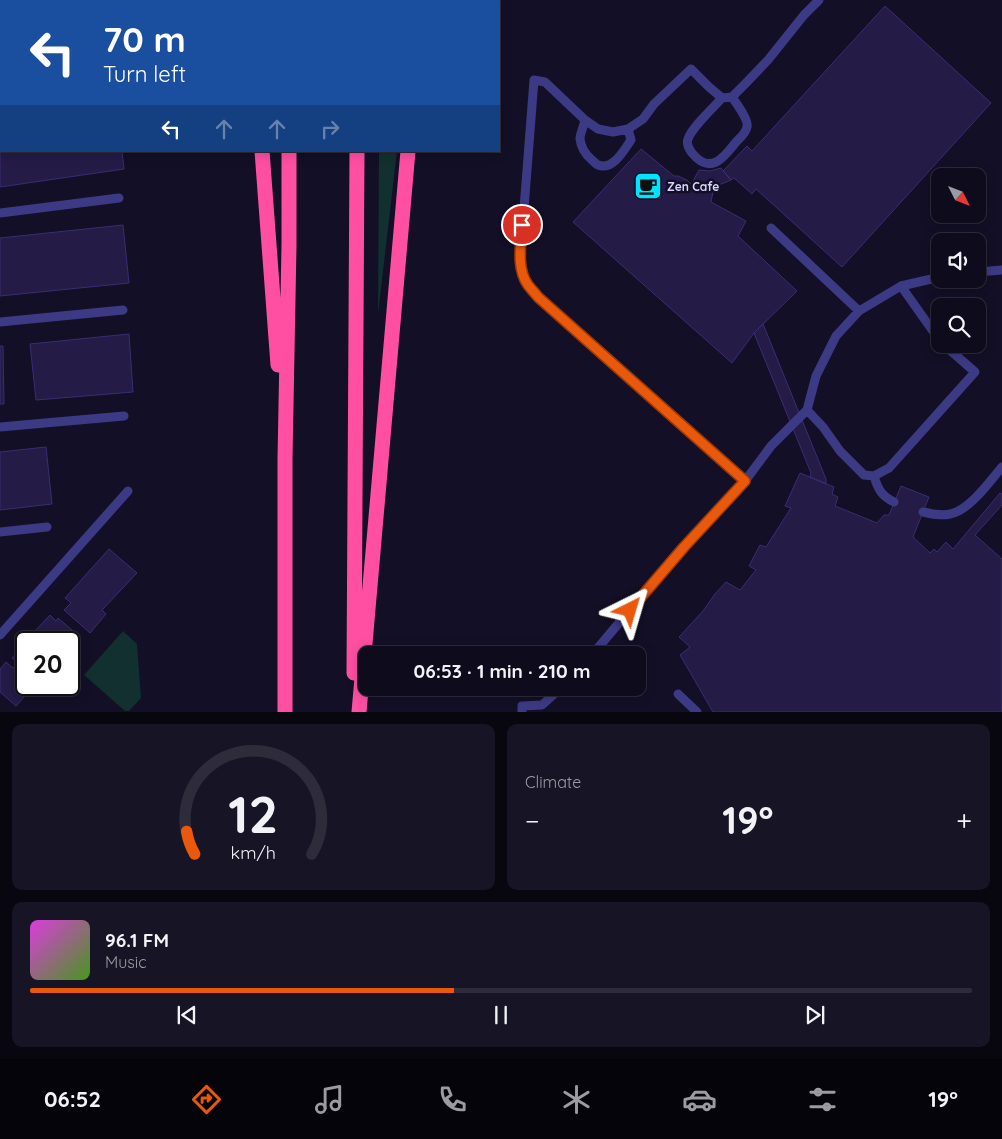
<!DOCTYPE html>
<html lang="en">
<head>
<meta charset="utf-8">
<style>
	body { margin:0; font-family:Quicksand,sans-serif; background:#171425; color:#f1f3f6; height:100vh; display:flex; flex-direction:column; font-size:19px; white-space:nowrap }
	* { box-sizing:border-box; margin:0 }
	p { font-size:16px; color:#9b9ba3 }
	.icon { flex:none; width:28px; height:28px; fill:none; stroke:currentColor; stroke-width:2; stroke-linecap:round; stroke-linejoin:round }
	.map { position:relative; height:712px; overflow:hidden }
	.drawer { display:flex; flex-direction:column; gap:12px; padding:12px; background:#08060f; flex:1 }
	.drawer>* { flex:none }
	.top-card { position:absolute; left:0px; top:0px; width:500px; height:152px; box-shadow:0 2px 12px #0003,0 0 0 1px #2e2b3b; background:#1a4fa0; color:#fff; overflow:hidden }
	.needle { width:32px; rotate:132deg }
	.fabs { position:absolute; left:931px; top:168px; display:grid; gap:10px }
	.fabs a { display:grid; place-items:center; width:55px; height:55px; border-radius:10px; background:#0e0b1c; box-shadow:0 2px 12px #0003,0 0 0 1px #2e2b3b; font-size:25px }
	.speed { position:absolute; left:15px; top:631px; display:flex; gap:10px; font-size:25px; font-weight:700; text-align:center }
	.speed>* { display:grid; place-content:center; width:65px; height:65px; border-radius:50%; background:#0e0b1c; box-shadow:0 2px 12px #0003,0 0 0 1px #2e2b3b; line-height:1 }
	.speed .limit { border:2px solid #111; border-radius:8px; background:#fff; color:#111 }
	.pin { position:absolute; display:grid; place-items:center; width:42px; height:42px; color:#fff; margin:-21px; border:2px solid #fff; border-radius:50%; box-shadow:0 1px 5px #0007 }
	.me { position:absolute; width:55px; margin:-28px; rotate:40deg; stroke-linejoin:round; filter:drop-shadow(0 0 4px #0008) }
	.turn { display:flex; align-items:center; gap:18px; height:105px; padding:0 20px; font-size:22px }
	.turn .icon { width:65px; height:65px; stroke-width:2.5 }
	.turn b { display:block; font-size:35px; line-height:42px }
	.lanes { display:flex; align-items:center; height:48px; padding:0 20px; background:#0003; justify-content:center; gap:25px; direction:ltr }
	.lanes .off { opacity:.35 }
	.big { font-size:38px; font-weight:700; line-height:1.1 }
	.drawer .card { flex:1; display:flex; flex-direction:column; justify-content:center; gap:8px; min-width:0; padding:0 18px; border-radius:10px; background:#171425 }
	.drawer .dial { align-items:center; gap:0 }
	.dial svg { height:130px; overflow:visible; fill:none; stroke:#2e2b3b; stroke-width:7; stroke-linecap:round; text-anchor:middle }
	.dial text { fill:#f1f3f6; stroke:none }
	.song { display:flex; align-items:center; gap:15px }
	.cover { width:60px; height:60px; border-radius:8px; background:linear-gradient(135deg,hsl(300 70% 55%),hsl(100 70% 35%)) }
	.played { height:5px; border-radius:2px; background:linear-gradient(90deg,#ea580c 45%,#2e2b3b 45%) }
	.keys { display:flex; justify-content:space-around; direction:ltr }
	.heat { display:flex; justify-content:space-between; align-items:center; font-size:28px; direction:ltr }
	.drawer .tiles { flex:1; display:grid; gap:12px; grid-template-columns:1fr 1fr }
	.card:last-child { grid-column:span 2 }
	.trip { position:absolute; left:358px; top:646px; width:288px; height:50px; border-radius:10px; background:#0e0b1c; box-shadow:0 2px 12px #0003,0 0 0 1px #2e2b3b; font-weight:700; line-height:50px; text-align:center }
	.tabs { display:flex; height:80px; justify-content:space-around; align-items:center; background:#06040b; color:#9b9ba3 }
	.tabs .icon { width:35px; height:35px }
	.tabs .on { color:#ea580c }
	.tabs b { font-size:22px; color:#f1f3f6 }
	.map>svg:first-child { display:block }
	.green { fill:#12302f }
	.building { fill:#241b47; stroke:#3b2d73 }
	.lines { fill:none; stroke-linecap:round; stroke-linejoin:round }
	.lane { stroke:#3d3a85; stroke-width:9 }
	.highway { stroke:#ff4fa3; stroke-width:15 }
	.route-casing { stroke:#983908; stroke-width:12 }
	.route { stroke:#ea580c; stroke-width:9 }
	.labels { text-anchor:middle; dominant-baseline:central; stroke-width:5; stroke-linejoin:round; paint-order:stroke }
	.poi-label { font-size:12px; font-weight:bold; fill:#d9d4ff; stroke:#130f26; text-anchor:start }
</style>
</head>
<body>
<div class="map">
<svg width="1002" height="712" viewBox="0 0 1002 712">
	<rect width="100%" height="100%" fill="#130f26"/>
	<path class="green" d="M379,151H397L378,314Z
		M123,631L137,644L141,698L129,711H125L84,675Z"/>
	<path class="building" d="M49,0H101V1H44Z
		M885,6L991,103L842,267L756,189L752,194L734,178L731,180L723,171L747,146L752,151Z
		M0,14H1V74L0,75Z
		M0,129H1V151H122L124,169L0,187Z
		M641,149L674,176H678L687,180L693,186L695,185L692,183L699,170L710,171L721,168L731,180L714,187L711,202L746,221L738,236L797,291L754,333L732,363L573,222Z
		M123,225L129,283L0,296V238Z
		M763,324L826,479V484L810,477L811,473L754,333Z
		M129,334L133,392L36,400L30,344Z
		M0,346H3L4,404H0Z
		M46,447L52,504L0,510V452Z
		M800,473L834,487L832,494L838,497L835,506L877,523L884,515H889L901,486L929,497L913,537L930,553L934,549L937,552L946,542L953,549L1000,493L1002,494V505L975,535L1002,559V712H713L680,655L690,647L679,637L703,611L715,594L726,582L740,590L756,570L749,566L760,545L766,547L791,508L785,506Z
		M109,549L137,573L102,610L106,614L90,633L64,610L71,603L65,598Z
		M50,615L56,621L58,618L79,636L69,647V642H37L40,639L33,633Z
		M29,638L34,642H26V685H35L16,706L0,692V669L6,662L13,668L18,663L12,658Z"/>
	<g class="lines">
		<path class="lane" d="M722,98C713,108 692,127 688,139C686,144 689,149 692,153C710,175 723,159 736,142C740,138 746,133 747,127C749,120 736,103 732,97
			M0,102H1
			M585,120C584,126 580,133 580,139C581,148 586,155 592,160C594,162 596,164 598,165C613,171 624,150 631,140L628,129
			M0,213L119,198
			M771,228L859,311
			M978,272L1002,270
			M901,286L940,341
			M0,322L123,310
			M807,410L823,427L840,451L864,475L874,476L889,468L975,372L943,344
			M0,427L124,416
			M874,476C878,490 882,496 894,502
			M745,481L538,297C526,283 523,279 520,260L534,80L545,82L585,120L598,129L613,132L628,129L643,119L654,104L691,69L709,87L722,98L732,97L745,84L768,60L804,15L819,0
			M923,512C932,514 941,516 950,514C969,511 990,481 1002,467
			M0,532L47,527
			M0,635L128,491
			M592,655L671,561L710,518L745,481L771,446L807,410L816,376L836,336L859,311L901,286L940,277
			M678,694L697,712
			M522,712V706L542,705L561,688"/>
		<path class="highway" d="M245,0V1
			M290,1V0
			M357,1V0
			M420,1V0
			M262,151L278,365
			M354,673L357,151
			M285,712V459L289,245V151
			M359,712L408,151"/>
	</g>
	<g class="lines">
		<g class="route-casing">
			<path id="route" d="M522,225C521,244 516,268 528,285C531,289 535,293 538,297L745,481L684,547L630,610"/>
		</g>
		<use href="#route" class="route"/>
	</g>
	<defs>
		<g id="cafe-square" transform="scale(1.4375)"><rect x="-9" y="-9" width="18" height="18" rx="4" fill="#00e5ff" stroke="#130f26"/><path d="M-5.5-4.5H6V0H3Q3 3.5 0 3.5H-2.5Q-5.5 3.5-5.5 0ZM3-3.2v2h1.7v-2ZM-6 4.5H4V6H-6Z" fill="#111"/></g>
	</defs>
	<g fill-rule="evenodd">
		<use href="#cafe-square" x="648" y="186"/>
	</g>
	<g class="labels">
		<g class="poi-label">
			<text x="667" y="186">Zen Cafe</text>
		</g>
	</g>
</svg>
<div class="fabs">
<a><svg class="needle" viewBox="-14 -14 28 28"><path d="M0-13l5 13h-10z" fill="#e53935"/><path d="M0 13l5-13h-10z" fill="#9b9ba3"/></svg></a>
<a><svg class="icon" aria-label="sound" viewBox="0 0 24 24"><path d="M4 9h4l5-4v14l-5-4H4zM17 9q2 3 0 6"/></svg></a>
<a><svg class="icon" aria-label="search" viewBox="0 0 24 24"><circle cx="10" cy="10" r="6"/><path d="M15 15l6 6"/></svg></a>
</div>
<div class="speed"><div class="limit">20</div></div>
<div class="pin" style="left:522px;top:225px;background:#d93025"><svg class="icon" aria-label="arrive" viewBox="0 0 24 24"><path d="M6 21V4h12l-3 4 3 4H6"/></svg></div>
<svg class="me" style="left:630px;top:610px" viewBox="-20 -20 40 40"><path d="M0-17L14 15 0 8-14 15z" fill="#ea580c" stroke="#fff" stroke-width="4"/></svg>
<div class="trip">06:53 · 1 min · 210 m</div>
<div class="top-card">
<div class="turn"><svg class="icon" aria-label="left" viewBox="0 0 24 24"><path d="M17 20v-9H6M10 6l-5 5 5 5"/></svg><div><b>70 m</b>Turn left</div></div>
<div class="lanes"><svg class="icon" aria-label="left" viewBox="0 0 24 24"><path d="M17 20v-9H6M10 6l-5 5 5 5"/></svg><svg class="icon off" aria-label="ahead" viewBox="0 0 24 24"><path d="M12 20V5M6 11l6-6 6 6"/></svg><svg class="icon off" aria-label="ahead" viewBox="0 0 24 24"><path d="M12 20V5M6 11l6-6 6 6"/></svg><svg class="icon off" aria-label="right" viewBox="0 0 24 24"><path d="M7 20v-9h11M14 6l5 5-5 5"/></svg></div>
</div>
</div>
<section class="drawer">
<div class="tiles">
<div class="card dial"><svg viewBox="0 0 100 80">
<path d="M14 69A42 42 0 1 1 86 69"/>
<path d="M14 69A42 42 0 0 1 9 55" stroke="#ea580c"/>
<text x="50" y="56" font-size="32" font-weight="700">12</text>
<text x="50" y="72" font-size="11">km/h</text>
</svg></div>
<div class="card"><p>Climate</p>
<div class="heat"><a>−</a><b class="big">19°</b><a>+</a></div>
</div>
<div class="card">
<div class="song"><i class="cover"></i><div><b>96.1 FM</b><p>Music</p></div></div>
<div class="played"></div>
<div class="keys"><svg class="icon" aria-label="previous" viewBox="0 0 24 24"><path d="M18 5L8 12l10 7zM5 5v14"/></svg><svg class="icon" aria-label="pause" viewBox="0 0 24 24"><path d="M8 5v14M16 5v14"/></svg><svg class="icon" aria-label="next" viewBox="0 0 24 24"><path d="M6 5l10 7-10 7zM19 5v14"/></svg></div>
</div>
</div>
</section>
<nav class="tabs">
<b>06:52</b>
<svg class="icon on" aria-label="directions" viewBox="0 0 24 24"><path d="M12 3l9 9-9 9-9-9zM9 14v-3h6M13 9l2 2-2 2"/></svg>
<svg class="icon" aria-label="music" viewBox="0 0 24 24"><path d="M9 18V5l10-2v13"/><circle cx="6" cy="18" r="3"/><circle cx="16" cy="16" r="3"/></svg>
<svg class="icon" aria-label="phone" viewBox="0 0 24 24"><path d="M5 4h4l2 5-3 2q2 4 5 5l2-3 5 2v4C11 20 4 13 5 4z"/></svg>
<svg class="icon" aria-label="climate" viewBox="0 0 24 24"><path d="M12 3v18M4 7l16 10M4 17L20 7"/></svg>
<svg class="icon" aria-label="car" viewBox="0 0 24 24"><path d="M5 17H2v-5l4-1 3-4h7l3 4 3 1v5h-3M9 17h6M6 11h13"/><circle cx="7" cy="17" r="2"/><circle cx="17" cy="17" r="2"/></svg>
<svg class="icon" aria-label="filters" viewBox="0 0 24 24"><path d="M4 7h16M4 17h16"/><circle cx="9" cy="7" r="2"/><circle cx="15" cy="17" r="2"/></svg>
<b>19°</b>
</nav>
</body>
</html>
